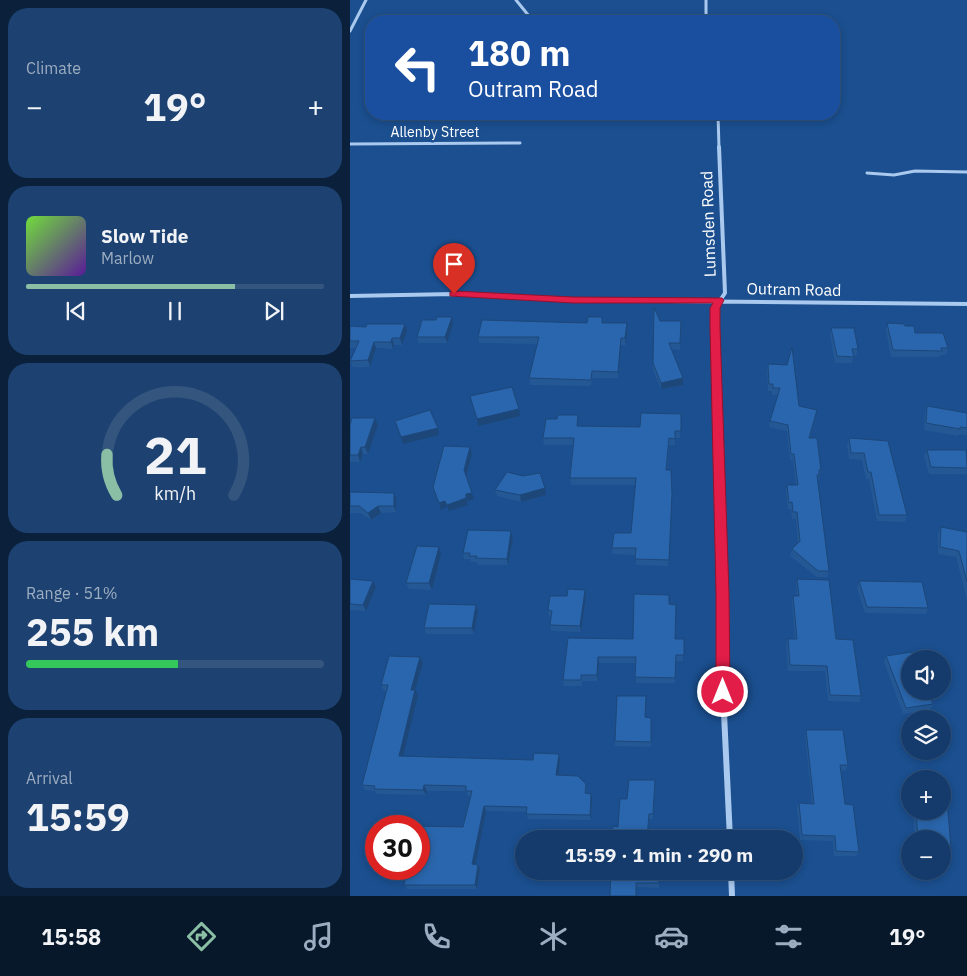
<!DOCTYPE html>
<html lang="en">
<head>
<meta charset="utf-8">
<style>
	body { margin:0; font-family:"IBM Plex Sans",sans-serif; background:#1d4271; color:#f1f3f6; height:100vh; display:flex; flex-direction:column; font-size:19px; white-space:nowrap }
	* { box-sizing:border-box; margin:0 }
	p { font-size:16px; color:#9dadc1 }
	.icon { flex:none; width:28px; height:28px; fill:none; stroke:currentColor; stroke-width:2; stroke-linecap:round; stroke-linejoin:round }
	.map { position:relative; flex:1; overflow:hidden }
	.side { display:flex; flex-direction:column; gap:8px; padding:8px; background:#0b203b; width:350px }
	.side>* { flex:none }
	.top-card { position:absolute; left:15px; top:15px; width:475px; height:105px; border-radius:20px; box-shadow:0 2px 8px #0003,0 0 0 1px #33557e; background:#1a4fa0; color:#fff; overflow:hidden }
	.buttons { position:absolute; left:551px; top:650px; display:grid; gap:10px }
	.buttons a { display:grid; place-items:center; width:50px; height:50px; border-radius:50%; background:#143b6b; box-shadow:0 2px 8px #0003,0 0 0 1px #33557e; font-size:25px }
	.speed { position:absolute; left:15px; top:815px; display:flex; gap:10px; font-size:25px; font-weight:700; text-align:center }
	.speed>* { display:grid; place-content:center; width:65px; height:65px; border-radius:50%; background:#143b6b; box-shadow:0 2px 8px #0003,0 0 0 1px #33557e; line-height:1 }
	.speed .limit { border:8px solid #d22; background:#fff; color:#111 }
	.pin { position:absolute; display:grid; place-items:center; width:42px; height:42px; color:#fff; margin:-51px -21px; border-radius:50% 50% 50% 0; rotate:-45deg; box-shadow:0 0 5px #0007 }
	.pin .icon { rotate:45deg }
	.me { position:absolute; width:55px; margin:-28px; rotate:0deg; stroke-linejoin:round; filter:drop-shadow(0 0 4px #0008) }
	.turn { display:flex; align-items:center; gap:18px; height:105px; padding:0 20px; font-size:22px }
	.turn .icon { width:65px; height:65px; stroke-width:2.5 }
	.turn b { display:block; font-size:35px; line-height:42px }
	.big { font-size:38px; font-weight:800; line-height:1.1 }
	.side .tile { flex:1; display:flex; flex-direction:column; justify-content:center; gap:8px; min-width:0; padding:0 18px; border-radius:20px; background:#1d4271 }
	.side .dial { align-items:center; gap:0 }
	.dial svg { height:130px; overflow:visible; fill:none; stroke:#33557e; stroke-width:7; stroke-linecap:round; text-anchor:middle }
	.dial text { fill:#f1f3f6; stroke:none }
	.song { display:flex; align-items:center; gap:15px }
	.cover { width:60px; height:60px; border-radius:8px; background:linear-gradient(135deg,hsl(100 70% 55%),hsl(270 70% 35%)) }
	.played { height:5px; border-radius:2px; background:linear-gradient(90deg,#8abfa5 70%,#33557e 70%) }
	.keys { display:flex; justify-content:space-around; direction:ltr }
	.heat { display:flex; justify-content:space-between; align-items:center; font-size:28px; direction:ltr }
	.charge { height:8px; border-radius:4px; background:linear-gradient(90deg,#34c759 51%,#33557e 0) }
	.trip { position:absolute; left:165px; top:830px; width:288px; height:50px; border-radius:25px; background:#143b6b; box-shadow:0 2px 8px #0003,0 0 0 1px #33557e; font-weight:800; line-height:50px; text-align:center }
	.tab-bar { display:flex; height:80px; justify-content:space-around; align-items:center; background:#08182b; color:#9dadc1 }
	.tab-bar .icon { width:35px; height:35px }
	.tab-bar .on { color:#8abfa5 }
	.tab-bar b { font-size:22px; color:#f1f3f6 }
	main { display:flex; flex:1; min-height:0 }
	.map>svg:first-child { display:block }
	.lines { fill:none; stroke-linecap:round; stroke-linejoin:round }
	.service { stroke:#a9c9ee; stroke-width:3 }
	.minor-far3 { stroke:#a9c9ee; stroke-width:3 }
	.minor-far2 { stroke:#a9c9ee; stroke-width:4 }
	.minor-far1 { stroke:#a9c9ee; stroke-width:5 }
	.minor { stroke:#a9c9ee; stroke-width:6 }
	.wall { fill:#245895 }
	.shaded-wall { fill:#1d4779 }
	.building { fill:#2a66ad; stroke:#1d4779 }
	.route { fill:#e11d48; stroke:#92132f }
	.labels { text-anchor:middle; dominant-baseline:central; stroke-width:5; stroke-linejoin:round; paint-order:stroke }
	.far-street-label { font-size:14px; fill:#fff; stroke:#1b4f8f }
	.street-label { font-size:16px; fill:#fff; stroke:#1b4f8f }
</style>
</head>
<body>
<main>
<section class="side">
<div class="tile"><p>Climate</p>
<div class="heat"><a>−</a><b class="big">19°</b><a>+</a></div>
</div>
<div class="tile">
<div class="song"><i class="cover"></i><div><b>Slow Tide</b><p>Marlow</p></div></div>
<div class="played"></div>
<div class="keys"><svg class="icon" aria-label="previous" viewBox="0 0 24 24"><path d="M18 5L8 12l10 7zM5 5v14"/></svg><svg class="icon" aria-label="pause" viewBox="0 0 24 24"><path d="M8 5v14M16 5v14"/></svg><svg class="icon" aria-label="next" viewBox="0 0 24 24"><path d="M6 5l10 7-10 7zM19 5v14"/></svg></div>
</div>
<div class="tile dial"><svg viewBox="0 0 100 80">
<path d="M14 69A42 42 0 1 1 86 69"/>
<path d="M14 69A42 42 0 0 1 8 44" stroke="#8abfa5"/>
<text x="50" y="56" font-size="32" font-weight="700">21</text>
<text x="50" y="72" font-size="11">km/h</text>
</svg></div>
<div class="tile"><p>Range · 51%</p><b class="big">255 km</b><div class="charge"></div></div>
<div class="tile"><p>Arrival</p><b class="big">15:59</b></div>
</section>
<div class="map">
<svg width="617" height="896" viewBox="0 0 617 896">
	<rect width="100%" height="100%" fill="#1b4f8f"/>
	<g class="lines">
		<path class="service" d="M517,173L544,175L565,171L617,172"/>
		<path class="minor-far3" d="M166,0L183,21
			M356,0V21
			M0,31L16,0
			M368,114L369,148
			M0,144L170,143"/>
		<path class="minor-far2" d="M0,296L104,294L223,300L617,304
			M366,338L365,308L375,293L369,147"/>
		<path class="minor-far1" d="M366,337L373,583"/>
		<path class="minor" d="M373,581V692L380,839
			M381,871L382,896"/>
	</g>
	<path class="wall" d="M304,307L310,321H331L330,350L321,349L333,378V385L311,389L303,370Z
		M253,323L277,330L276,345H271L268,378H242L241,386L180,385L179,378L187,344L129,343L128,337Z
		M537,323L555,326L565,333L598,348L596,355H591L590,357H541L536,330Z
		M55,324L57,331L52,345H44L43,349L26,348L20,367H3L0,361L6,348H0V326L16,327Z
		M103,324L97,343H69L67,337Z
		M481,328L508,349L506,356H504L502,363H485L480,335Z
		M418,364L449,406L467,410L460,438L471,470L470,476H469L468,481L479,571L477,577H467L440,556L442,549L448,543L446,519H442L441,509H438L436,492L437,485H446L443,460H440L437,431L419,427L420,421L428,395H422V391H418L417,371Z
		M577,406L617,413V435L609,434L608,436L574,430L575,412Z
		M331,414L330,438H325V445H319L317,470H321L318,566L286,565V555L262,554V548L281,533L286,485H221L220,478L223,445H194L193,438L207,419L228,415V426L290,427Z
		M25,418L28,425L18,454H13L10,462H0V425Z
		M499,438L538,441L557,515L555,522L527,521L519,479H516L512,460L499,459L497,445Z
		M577,450L617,453V474H579L574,456Z
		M173,476L196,495L171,502L147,496L145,490Z
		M0,492L46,499V512L31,513L21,520L11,513H0Z
		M591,527L617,532V599L606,557L588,554V534Z
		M161,531L163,538L158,565H128L127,562H121L120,559H114L113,553Z
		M91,554L82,590L59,589L56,583Z
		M0,579L26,587L16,611L0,610Z
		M447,579L486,639L511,696L509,702L478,701L475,671H438L436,645L438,639H445L442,602L443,596H447L446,585Z
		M509,581L578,608L576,614L515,613L507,588Z
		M235,590L236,596L231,632L201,631L200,625L201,617H199L198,610L217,596Z
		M319,604L325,639H334L333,661H326L325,683H286V663H249L248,681H232V686H214L213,680L218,638L283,639Z
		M128,611L124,634H76L74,628Z
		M536,656L583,704L580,710L553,714L534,662Z
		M70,657L73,663L65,690L68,695L53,756L183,760L209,754L210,760L208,775L237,789L236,793L242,799L241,820L178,819L176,814L177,812L136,811L125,864L130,869L127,889H57L54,885L113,827L121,796H118L116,791H77L76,795L27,794L25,791L15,790L12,785L36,691H34L31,685Z
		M295,717L301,718V747L265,746V741Z
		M456,730L498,765L496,770L491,771L495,804L509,852L506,856H484L483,841L450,840L447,808L449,803H462L455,735Z
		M305,785L303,819H299L297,839H262L268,827L277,799Z
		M563,811H592L601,848L598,853L592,852V839H565Z
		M309,871V888L286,887V896H260Z"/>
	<path class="shaded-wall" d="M102,317L103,324L97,343L95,337Z
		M277,323V330L276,345L275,338Z
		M55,324L57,331L52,345L50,338Z
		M42,338L44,345L43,349L41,342Z
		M271,338V345L268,378V372Z
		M24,342L26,348L20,367L18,360Z
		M333,378V385L311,389V383Z
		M169,409L170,416L128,426L127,419Z
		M25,418L28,425L18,454L15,447Z
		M88,428L89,435L53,444L51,437Z
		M11,447L13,454L10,462L8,455Z
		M120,447L122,453L116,477L114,470Z
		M195,488L196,495L171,502L170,495Z
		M44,493L46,499V512L44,506Z
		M122,493L124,499L117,501L116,494Z
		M116,498L118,505L99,511L97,505Z
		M95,501L97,507L91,510L89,503Z
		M28,506L31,513L21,520L18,513Z
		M161,531L163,538L158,565L157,559Z
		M89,547L91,554L82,590L79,583Z
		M23,581L26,587L16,611L13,605Z
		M235,590L236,596L231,632L230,626Z
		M126,605L128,611L124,634L122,628Z
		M70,657L73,663L65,690L68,695L52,761L49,756L61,690Z
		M248,657L249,663L248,681L247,675Z
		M209,754L210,760L208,780L206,775Z
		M74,785L77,791L76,795L73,790Z
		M241,794L242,799L241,820L240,815Z
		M134,806L136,811L125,868L122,864Z
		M128,865L130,869L127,889L125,885Z"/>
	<path class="building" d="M304,307L310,321H331L330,343H319L333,378L311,383L303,363Z
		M87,317H102L95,337H67L72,320H86Z
		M238,317H252V323H277L275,338H271L268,372L242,371L241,380L179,378L189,337H128L132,320L237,323Z
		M537,323L554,324L555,326H564L565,333H593L598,348H591L592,351L543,350Z
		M17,324H55L50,338H42L41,342H24L18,360L0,361L9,341H0V326L16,327Z
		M481,328H504L508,349H502L504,357L487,356Z
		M442,347L449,406L467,410L459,438H467L471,470H469V475H467L479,571H468L442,549L450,541L447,512H443L442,502L439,503L437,485H448L444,454H441L438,425L420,421L430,388H423V384H419L418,364L437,365Z
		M162,387L169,409L127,419L120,396Z
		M577,406L617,413V428L610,427V429L576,423Z
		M80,410L88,428L51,437L45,421Z
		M291,413L331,414V431H325V439L319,438L316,470H321L322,494L319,560L285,559L286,548H262L264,533H281L286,478H220L224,438H193L196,419H207L208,415H228L227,426L290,427Z
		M2,418H25L15,447H11L8,455H0V425Z
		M499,438L538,441L557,515H529L521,472H518L514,453H501Z
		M94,446L120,447L114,470L122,493L116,494V498L97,505L95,501L89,503L83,487Z
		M577,450H616L617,468L581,467Z
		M157,472L173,476L190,473L195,488L170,495L145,490Z
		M0,492L44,493V506H28L18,513L9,506H0Z
		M591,527L617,532V582L609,551L590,547Z
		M118,530L161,531L157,559L126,558L127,556H119L120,553H113Z
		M67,546L89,547L79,583H56Z
		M0,579L23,581L13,605L0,604Z
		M447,579L479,580L486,639L503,640L511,696L480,695L477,666L440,665L438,639H447L443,596H449Z
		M509,581L572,582L578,608L517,607Z
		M218,589L235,590L230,626L200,625L202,611L198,610L200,596H217Z
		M284,594L319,595V604L326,605L325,639H334V655H326L325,678L285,677L286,657H248L247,675H231V680H213L218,638L283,639Z
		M79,604L126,605L122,628H74Z
		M562,652L565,659H560V691H578L583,704L556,708L536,656Z
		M39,656L70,657L61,690H65L49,756L183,760L184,753L209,754L206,775L228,776L236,784L235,793L241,794L240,815L176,814L177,807L134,806L122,864L128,865L125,885H54L57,869H69V826H66L113,827L122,791H116V786L74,785L73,790L24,789L25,786L12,785L38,685H31Z
		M267,696H296L295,717L301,718V742L265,741Z
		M456,730H493L498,765H490L495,804L503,805L509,852L486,851L485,836L452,835L449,803L464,804Z
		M279,780H305L303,814H299L297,839H262L263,826L268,827L270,799H277Z
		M592,788H596L601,848L592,847V839H568L566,811H592Z
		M261,871H309V883H286V896H260Z"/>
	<path class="route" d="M104,291L223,297L372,298L374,300L370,308V327L379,593L380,692L378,697L373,699L368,697L366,692V593L360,327V308L363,303H223L100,296V292Z"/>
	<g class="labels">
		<g class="far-street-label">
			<text x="85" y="132">Allenby Street</text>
		</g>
		<g class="street-label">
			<text transform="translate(358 224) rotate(-92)">Lumsden Road</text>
			<text transform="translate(444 289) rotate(1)">Outram Road</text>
		</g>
	</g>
</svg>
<div class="buttons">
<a><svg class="icon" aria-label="sound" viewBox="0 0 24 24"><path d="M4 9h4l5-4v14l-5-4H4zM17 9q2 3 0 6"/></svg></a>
<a><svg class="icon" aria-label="layers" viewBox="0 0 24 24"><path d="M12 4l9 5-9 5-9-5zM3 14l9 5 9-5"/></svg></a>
<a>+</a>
<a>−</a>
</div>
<div class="speed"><div class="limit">30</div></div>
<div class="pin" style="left:104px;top:294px;background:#d93025"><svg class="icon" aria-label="arrive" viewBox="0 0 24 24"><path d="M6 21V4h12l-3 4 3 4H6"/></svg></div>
<svg class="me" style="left:373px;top:692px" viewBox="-20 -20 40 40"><circle r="17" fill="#e11d48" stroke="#fff" stroke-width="3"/><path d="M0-11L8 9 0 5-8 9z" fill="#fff"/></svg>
<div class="trip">15:59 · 1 min · 290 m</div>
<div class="top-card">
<div class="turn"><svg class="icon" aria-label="left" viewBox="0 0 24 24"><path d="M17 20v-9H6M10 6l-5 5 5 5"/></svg><div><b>180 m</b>Outram Road</div></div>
</div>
</div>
</main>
<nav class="tab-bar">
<b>15:58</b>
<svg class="icon on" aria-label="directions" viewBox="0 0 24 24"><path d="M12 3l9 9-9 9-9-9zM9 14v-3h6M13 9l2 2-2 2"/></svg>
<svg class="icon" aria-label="music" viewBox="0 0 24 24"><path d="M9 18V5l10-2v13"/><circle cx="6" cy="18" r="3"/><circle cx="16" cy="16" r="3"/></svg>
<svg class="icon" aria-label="phone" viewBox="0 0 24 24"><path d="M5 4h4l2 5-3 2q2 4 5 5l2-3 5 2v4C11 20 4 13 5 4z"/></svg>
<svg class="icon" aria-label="climate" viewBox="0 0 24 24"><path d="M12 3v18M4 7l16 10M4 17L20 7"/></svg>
<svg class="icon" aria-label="car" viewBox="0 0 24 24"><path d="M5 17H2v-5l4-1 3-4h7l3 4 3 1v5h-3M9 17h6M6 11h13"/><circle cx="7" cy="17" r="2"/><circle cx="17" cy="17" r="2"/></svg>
<svg class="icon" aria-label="filters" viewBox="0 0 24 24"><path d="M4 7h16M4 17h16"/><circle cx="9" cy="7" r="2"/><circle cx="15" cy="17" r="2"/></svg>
<b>19°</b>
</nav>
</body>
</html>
